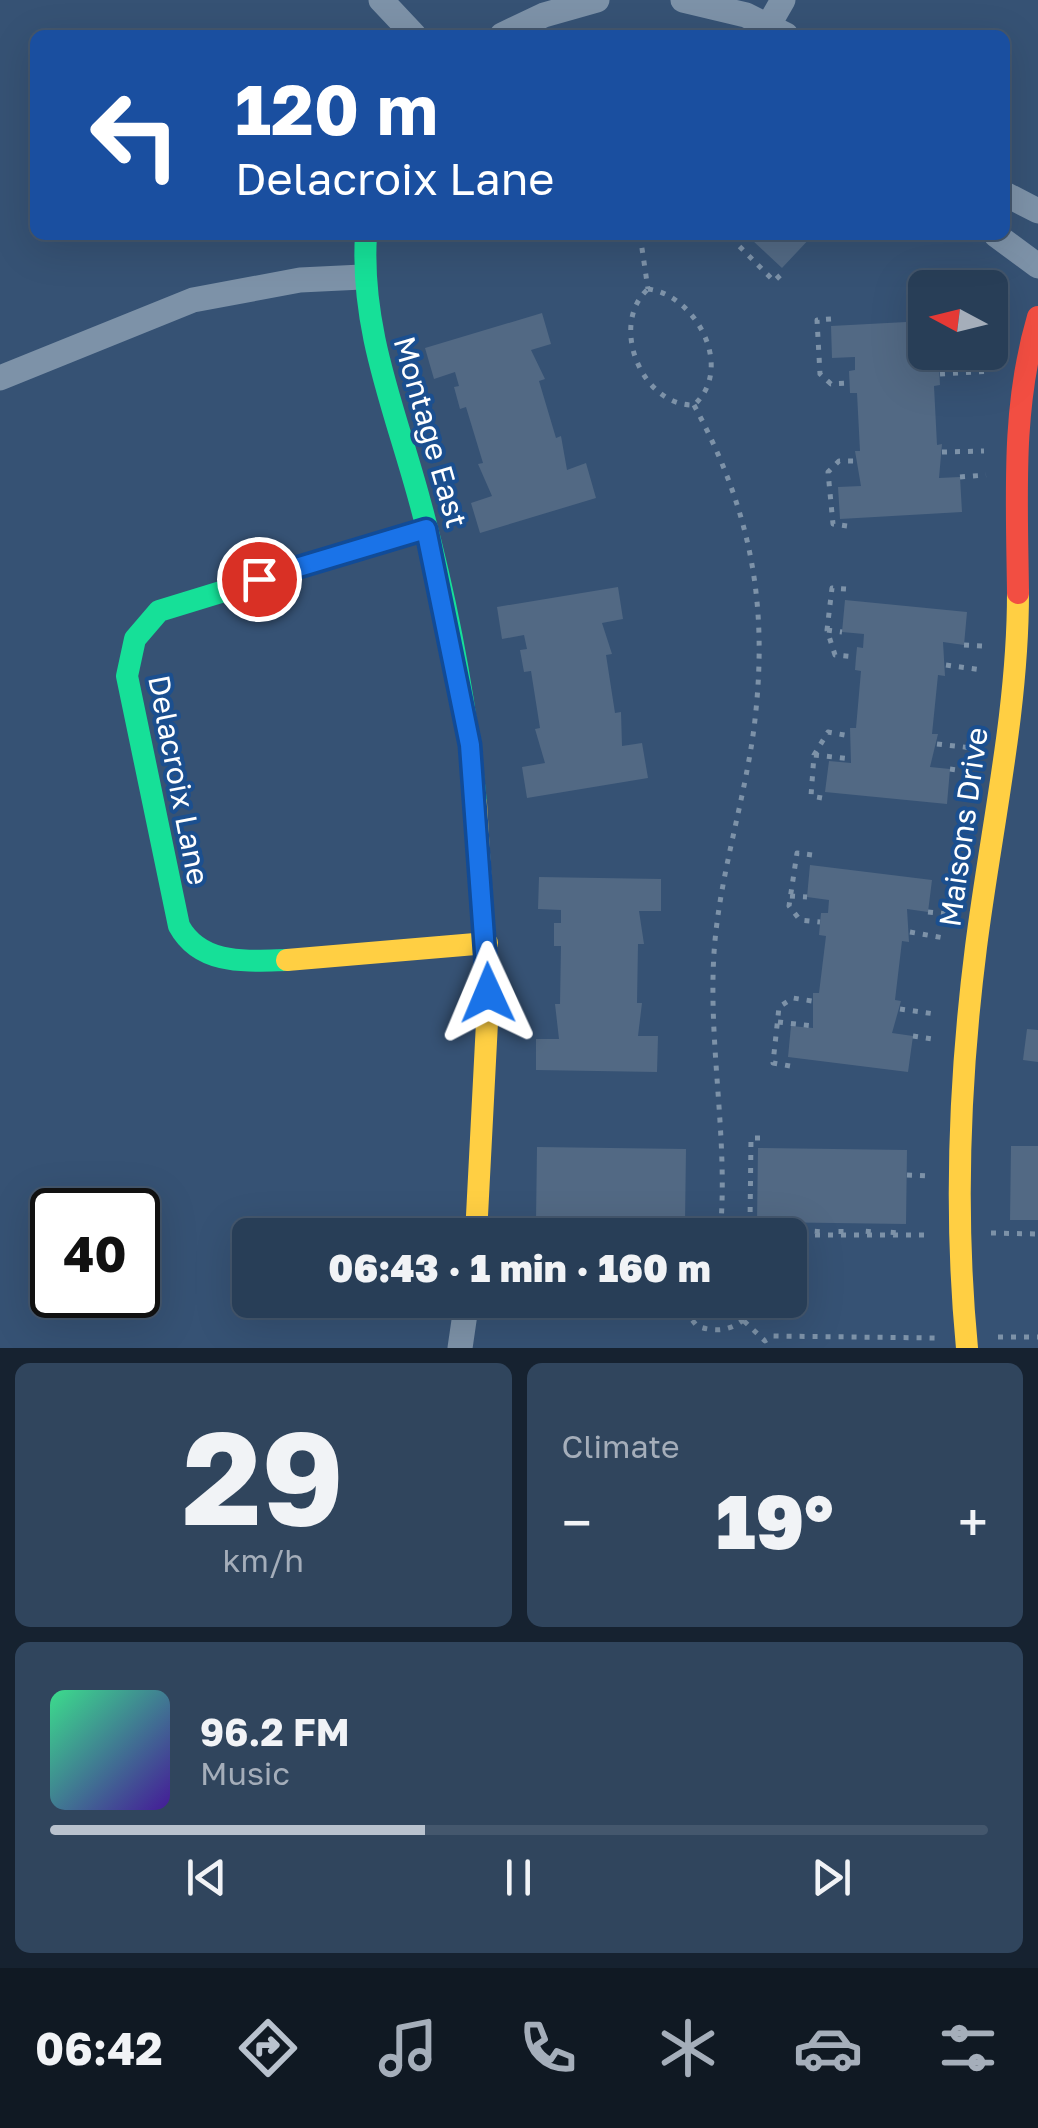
<!DOCTYPE html>
<html lang="en">
<head>
<meta charset="utf-8">
<style>
	body { margin:0; font-family:"Golos Text",sans-serif; background:#30455d; color:#f1f3f6; height:100vh; display:flex; flex-direction:column; font-size:38px; white-space:nowrap }
	* { box-sizing:border-box; margin:0 }
	p { font-size:32px; color:#a5aeba }
	.icon { flex:none; width:55px; height:55px; fill:none; stroke:currentColor; stroke-width:2; stroke-linecap:round; stroke-linejoin:round }
	.map { position:relative; height:1348px; overflow:hidden }
	.drawer { display:flex; flex-direction:column; gap:15px; padding:15px; background:#162230; flex:1 }
	.drawer>* { flex:none }
	.hud { position:absolute; left:30px; top:30px; width:980px; height:210px; border-radius:15px; box-shadow:0 10px 40px #0002,0 0 0 2px #44576d; background:#1a4fa0; color:#fff; overflow:hidden }
	.needle { width:65px; rotate:277deg }
	.buttons { position:absolute; left:908px; top:270px; display:grid; gap:20px }
	.buttons a { display:grid; place-items:center; width:100px; height:100px; border-radius:15px; background:#283e57; box-shadow:0 10px 40px #0002,0 0 0 2px #44576d; font-size:50px }
	.speed { position:absolute; left:30px; top:1188px; display:flex; gap:20px; font-size:50px; font-weight:700; text-align:center }
	.speed>* { display:grid; place-content:center; width:130px; height:130px; border-radius:50%; background:#283e57; box-shadow:0 10px 40px #0002,0 0 0 2px #44576d; line-height:1 }
	.speed .limit { border:5px solid #111; border-radius:15px; background:#fff; color:#111 }
	.pin { position:absolute; display:grid; place-items:center; width:85px; height:85px; color:#fff; margin:-42px; border:5px solid #fff; border-radius:50%; box-shadow:0 2px 10px #0007 }
	.me { position:absolute; width:110px; margin:-55px; rotate:359deg; stroke-linejoin:round; filter:drop-shadow(0 0 8px #0008) }
	.turn { display:flex; align-items:center; gap:35px; height:210px; padding:0 40px; font-size:45px }
	.turn .icon { width:130px; height:130px; stroke-width:2.5 }
	.turn b { display:block; font-size:70px; line-height:85px }
	.big { font-size:75px; font-weight:800; line-height:1.1 }
	.drawer .card { flex:1; display:flex; flex-direction:column; justify-content:center; gap:15px; min-width:0; padding:0 35px; border-radius:15px; background:#30455d }
	.drawer .dial { align-items:center; gap:0 }
	.dial b { font-size:130px; line-height:1 }
	.song { display:flex; align-items:center; gap:30px }
	.cover { width:120px; height:120px; border-radius:15px; background:linear-gradient(135deg,hsl(150 70% 55%),hsl(260 70% 35%)) }
	.played { height:10px; border-radius:5px; background:linear-gradient(90deg,#b9c2ce 40%,#44576d 40%) }
	.keys { display:flex; justify-content:space-around; direction:ltr }
	.heat { display:flex; justify-content:space-between; align-items:center; font-size:55px; direction:ltr }
	.drawer .tiles { flex:1; display:grid; gap:15px; grid-template-columns:1fr 1fr }
	.card:last-child { grid-column:span 2 }
	.trip { position:absolute; left:232px; top:1218px; width:575px; height:100px; border-radius:15px; background:#283e57; box-shadow:0 10px 40px #0002,0 0 0 2px #44576d; font-weight:800; line-height:100px; text-align:center }
	.tab-bar { display:flex; height:160px; justify-content:space-around; align-items:center; background:#101923; color:#a5aeba }
	.tab-bar .icon { width:70px; height:70px }
	.tab-bar .on { color:#b9c2ce }
	.tab-bar b { font-size:45px; color:#f1f3f6 }
	.map>svg:first-child { display:block }
	.building { fill:#526984 }
	.lines { fill:none; stroke-linecap:round; stroke-linejoin:round }
	.path { stroke:#7d92a8; stroke-width:5; stroke-dasharray:5 8; stroke-linecap:butt }
	.street { stroke:#7d92a8; stroke-width:25 }
	.fast { stroke:#16e098; stroke-width:22 }
	.slow { stroke:#ffcf43; stroke-width:22 }
	.jam { stroke:#f24e42; stroke-width:22 }
	.route-casing { stroke:#114b97; stroke-width:25 }
	.route { stroke:#1a73e8; stroke-width:18 }
	.labels { text-anchor:middle; dominant-baseline:central; stroke-width:8; stroke-linejoin:round; paint-order:stroke }
	.street-label { font-size:30px; fill:#fff; stroke:#1b4f8f }
</style>
</head>
<body>
<div class="map">
<svg width="1038" height="1348" viewBox="0 0 1038 1348">
	<rect width="100%" height="100%" fill="#365274"/>
	<path class="building" d="M757,235H813L782,268L752,240Z
		M542,313L551,344L531,350L545,379L539,381L556,438L561,436L567,470L586,463L596,498L480,533L471,503L492,496L478,464L483,463L466,407L460,409L454,387L459,386L455,372L434,379L425,348Z
		M925,321V352H933L934,366H939L940,385L934,386L937,445L942,444L939,478L960,477L962,512L840,519L838,487L861,486L855,451H860L857,393H850L849,371L855,370V357L832,358L831,326Z
		M618,587L623,619L602,623L612,654L606,655L615,713L621,712L622,746L642,743L648,778L527,798L522,767L545,763L535,729L540,728L531,671L524,672L520,650L527,649L524,635L502,639L497,607Z
		M845,600L967,612L964,645L943,642L945,676L938,675L932,734H938L930,767L950,769L947,804L825,792L829,761L851,763L850,728H856L861,671L855,670L856,657L857,647L863,648L864,634L842,632Z
		M810,865L932,880L928,912L907,909L909,942L902,941L895,1000L901,1001L892,1033L913,1036L908,1072L788,1057L791,1026L813,1028V993H819L826,936L819,935L821,913H828L829,900L807,897Z
		M539,877L661,879V911H639L644,944H638L637,1003H642L638,1036H658L657,1072L536,1070V1039H559L555,1004H560L561,946H554V923H561V910L538,909Z
		M1027,1029L1038,1030V1062L1023,1060Z
		M1011,1146H1038V1220H1010Z
		M537,1147L686,1149L685,1223L536,1221Z
		M758,1148L907,1150L906,1224L757,1222Z"/>
	<g class="lines">
		<path class="path" d="M640,235L648,289
			M736,235V243L774,281L786,270
			M648,289C696,295 735,368 694,405C641,406 609,324 648,289Z
			M831,319L817,320L820,374L831,384L850,383
			M940,374L991,371
			M694,405C752,513 769,606 754,728C744,804 719,877 714,953C708,1047 729,1141 720,1235
			M942,452L984,451
			M960,477L986,475
			M847,526L833,524L828,472L839,461H855
			M846,589L832,588L827,630L835,655L856,657
			M827,630L842,632
			M964,645L984,646
			M946,665L982,670
			M937,744L973,748
			M814,755L852,759
			M950,769L971,772
			M822,798L811,796L814,755L828,732L850,736
			M812,855L797,853L789,906L800,920L820,922
			M790,896L807,897
			M928,912L949,914
			M910,932L944,938
			M900,1009L935,1014
			M778,1022L814,1026
			M913,1036L933,1039
			M790,1066L773,1063L779,1007L793,998L812,1001
			M760,1138H751L750,1223L764,1234
			M907,1175L928,1176
			M991,1233L1038,1234
			M775,1234L776,1222
			M793,1234V1223
			M817,1234L818,1223
			M841,1234V1223
			M868,1234L869,1224
			M763,1235H927
			M893,1235L894,1224
			M676,1300L697,1326C724,1336 745,1326 758,1300
			M744,1321L765,1341L773,1336L935,1338
			M998,1337H1038"/>
		<path class="street" d="M381,0L414,35
			M683,0L746,15L786,35
			M768,26L783,0
			M502,35L544,15L597,0
			M1005,194L1038,211
			M996,235L1038,266
			M0,378L193,300L300,280L362,277
			M460,1348L467,1300"/>
		<path class="fast" d="M366,235C360,330 396,412 420,502C447,600 466,702 476,803
			M287,960C247,961 201,966 179,926L127,676L135,639L159,611L426,529"/>
		<path class="slow" d="M287,960L487,943
			M476,1235L488,1003L476,803
			M967,1348C954,1214 959,1081 976,947C991,829 1018,712 1018,593"/>
		<path class="jam" d="M1018,593C1017,499 1011,408 1038,317"/>
	</g>
	<g class="lines">
		<g class="route-casing">
			<path id="route" d="M259,579L426,529L470,745L488,993"/>
		</g>
		<use href="#route" class="route"/>
	</g>
	<g class="labels">
		<g class="street-label">
			<text transform="translate(431 432) rotate(74)">Montage East</text>
			<text transform="translate(179 780) rotate(79)">Delacroix Lane</text>
			<text transform="translate(963 827) rotate(-82)">Maisons Drive</text>
		</g>
	</g>
</svg>
<div class="buttons">
<a><svg class="needle" viewBox="-14 -14 28 28"><path d="M0-13l5 13h-10z" fill="#e53935"/><path d="M0 13l5-13h-10z" fill="#a5aeba"/></svg></a>
</div>
<div class="speed"><div class="limit">40</div></div>
<div class="pin" style="left:259px;top:579px;background:#d93025"><svg class="icon" aria-label="arrive" viewBox="0 0 24 24"><path d="M6 21V4h12l-3 4 3 4H6"/></svg></div>
<svg class="me" style="left:488px;top:993px" viewBox="-20 -20 40 40"><path d="M0-17L14 15 0 8-14 15z" fill="#1a73e8" stroke="#fff" stroke-width="4"/></svg>
<div class="trip">06:43 · 1 min · 160 m</div>
<div class="hud">
<div class="turn"><svg class="icon" aria-label="left" viewBox="0 0 24 24"><path d="M17 20v-9H6M10 6l-5 5 5 5"/></svg><div><b>120 m</b>Delacroix Lane</div></div>
</div>
</div>
<section class="drawer">
<div class="tiles">
<div class="card dial"><b>29</b><p>km/h</p></div>
<div class="card"><p>Climate</p>
<div class="heat"><a>−</a><b class="big">19°</b><a>+</a></div>
</div>
<div class="card">
<div class="song"><i class="cover"></i><div><b>96.2 FM</b><p>Music</p></div></div>
<div class="played"></div>
<div class="keys"><svg class="icon" aria-label="previous" viewBox="0 0 24 24"><path d="M18 5L8 12l10 7zM5 5v14"/></svg><svg class="icon" aria-label="pause" viewBox="0 0 24 24"><path d="M8 5v14M16 5v14"/></svg><svg class="icon" aria-label="next" viewBox="0 0 24 24"><path d="M6 5l10 7-10 7zM19 5v14"/></svg></div>
</div>
</div>
</section>
<nav class="tab-bar">
<b>06:42</b>
<svg class="icon on" aria-label="directions" viewBox="0 0 24 24"><path d="M12 3l9 9-9 9-9-9zM9 14v-3h6M13 9l2 2-2 2"/></svg>
<svg class="icon" aria-label="music" viewBox="0 0 24 24"><path d="M9 18V5l10-2v13"/><circle cx="6" cy="18" r="3"/><circle cx="16" cy="16" r="3"/></svg>
<svg class="icon" aria-label="phone" viewBox="0 0 24 24"><path d="M5 4h4l2 5-3 2q2 4 5 5l2-3 5 2v4C11 20 4 13 5 4z"/></svg>
<svg class="icon" aria-label="climate" viewBox="0 0 24 24"><path d="M12 3v18M4 7l16 10M4 17L20 7"/></svg>
<svg class="icon" aria-label="car" viewBox="0 0 24 24"><path d="M5 17H2v-5l4-1 3-4h7l3 4 3 1v5h-3M9 17h6M6 11h13"/><circle cx="7" cy="17" r="2"/><circle cx="17" cy="17" r="2"/></svg>
<svg class="icon" aria-label="filters" viewBox="0 0 24 24"><path d="M4 7h16M4 17h16"/><circle cx="9" cy="7" r="2"/><circle cx="15" cy="17" r="2"/></svg>
</nav>
</body>
</html>
